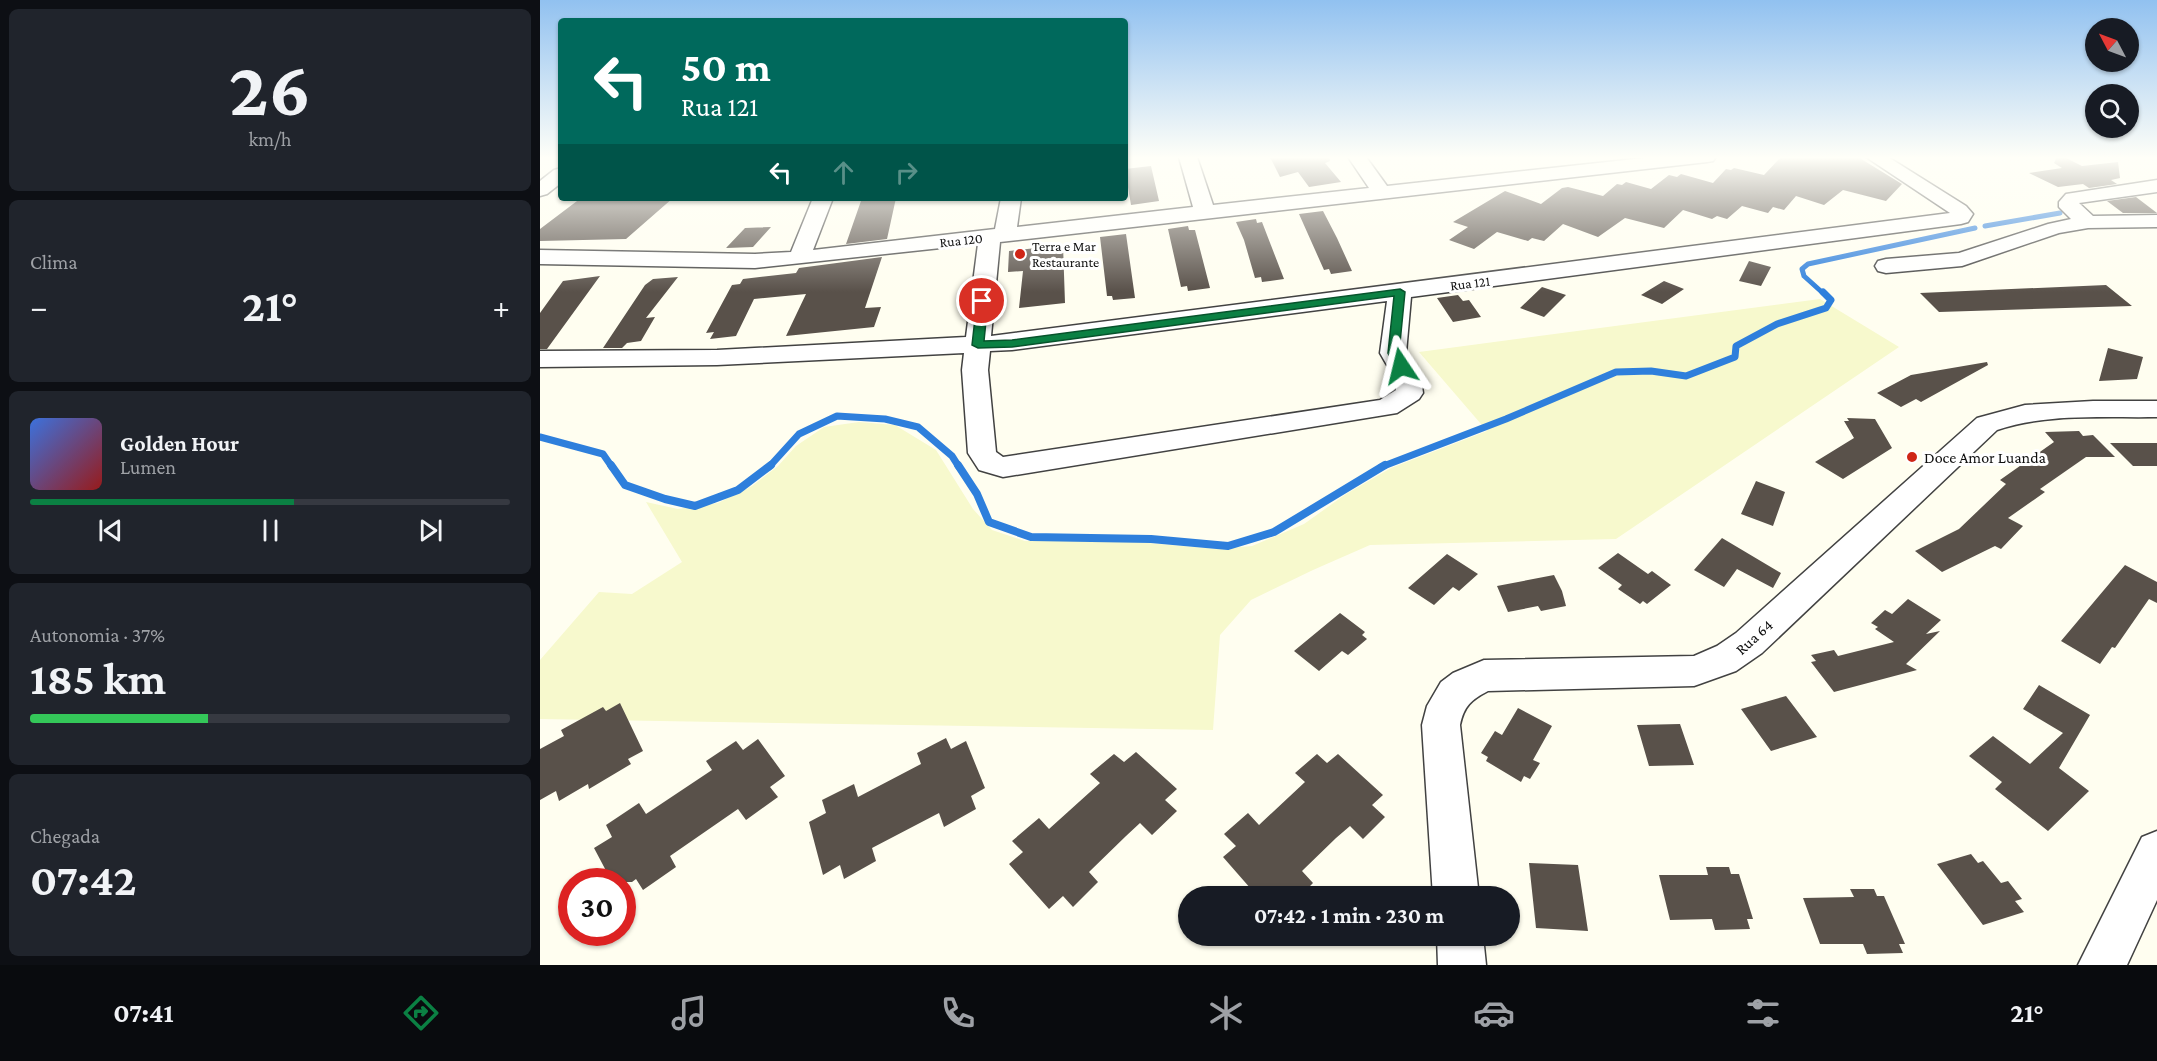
<!DOCTYPE html>
<html lang="pt">
<head>
<meta charset="utf-8">
<style>
	body { margin:0; font-family:"Crimson Pro",serif; background:#20242c; color:#f1f3f6; height:100vh; display:flex; flex-direction:column; font-size:22px; white-space:nowrap }
	* { box-sizing:border-box; margin:0 }
	p { font-size:20px; color:#9ea1a6 }
	.icon { flex:none; width:33px; height:33px; fill:none; stroke:currentColor; stroke-width:2; stroke-linecap:round; stroke-linejoin:round }
	.map { position:relative; flex:1; overflow:hidden }
	.side { display:flex; flex-direction:column; gap:9px; padding:9px; background:#0d0f14; width:540px }
	.side>* { flex:none }
	.hud { position:absolute; left:18px; top:18px; width:570px; height:183px; border-radius:6px; box-shadow:0 2px 4px #0004; background:#00695c; color:#fff; overflow:hidden }
	.needle { width:39px; rotate:311deg }
	.tools { position:absolute; left:1545px; top:18px; display:grid; gap:12px }
	.tools a { display:grid; place-items:center; width:54px; height:54px; border-radius:50%; background:#171b24; box-shadow:0 2px 4px #0004; font-size:30px }
	.speed { position:absolute; left:18px; top:868px; display:flex; gap:12px; font-size:30px; font-weight:700; text-align:center }
	.speed>* { display:grid; place-content:center; width:78px; height:78px; border-radius:50%; background:#171b24; box-shadow:0 2px 4px #0004; line-height:1 }
	.speed .limit { border:9px solid #d22; background:#fff; color:#111 }
	.pin { position:absolute; display:grid; place-items:center; width:51px; height:51px; color:#fff; margin:-26px; border:3px solid #fff; border-radius:50%; box-shadow:0 2px 6px #0007 }
	.me { position:absolute; width:66px; margin:-33px; rotate:350deg; stroke-linejoin:round; filter:drop-shadow(0 0 4px #0008) }
	.turn { display:flex; align-items:center; gap:21px; height:126px; padding:0 24px; font-size:27px }
	.turn .icon { width:78px; height:78px; stroke-width:2.5 }
	.turn b { display:block; font-size:42px; line-height:51px }
	.lanes { display:flex; align-items:center; height:57px; padding:0 24px; background:#0003; justify-content:center; gap:30px; direction:ltr }
	.lanes .off { opacity:.35 }
	.big { font-size:45px; font-weight:700; line-height:1.1 }
	.side .card { flex:1; display:flex; flex-direction:column; justify-content:center; gap:9px; min-width:0; padding:0 21px; border-radius:9px; background:#20242c }
	.side .dial { align-items:center; gap:0 }
	.dial b { font-size:78px; line-height:1 }
	.song { display:flex; align-items:center; gap:18px }
	.cover { width:72px; height:72px; border-radius:9px; background:linear-gradient(135deg,hsl(220 70% 55%),hsl(0 70% 35%)) }
	.played { height:6px; border-radius:3px; background:linear-gradient(90deg,#0b8043 55%,#363941 55%) }
	.keys { display:flex; justify-content:space-around; direction:ltr }
	.heat { display:flex; justify-content:space-between; align-items:center; font-size:33px; direction:ltr }
	.charge { height:9px; border-radius:4px; background:linear-gradient(90deg,#34c759 37%,#363941 0) }
	.trip { position:absolute; left:638px; top:886px; width:342px; height:60px; border-radius:30px; background:#171b24; box-shadow:0 2px 4px #0004; font-weight:700; line-height:60px; text-align:center }
	.tab-bar { display:flex; height:96px; justify-content:space-around; align-items:center; background:#090b0e; color:#9ea1a6 }
	.tab-bar .icon { width:42px; height:42px }
	.tab-bar .active { color:#0b8043 }
	.tab-bar b { font-size:27px; color:#f1f3f6 }
	main { display:flex; flex:1; min-height:0 }
	.map>svg:first-child { display:block }
	.farmland { fill:#f7f9cd }
	.lines { fill:none; stroke-linecap:round; stroke-linejoin:round }
	.stream-far2 { stroke:#2e7fdc; stroke-width:5 }
	.stream-far1 { stroke:#2e7fdc; stroke-width:7 }
	.stream { stroke:#2e7fdc; stroke-width:8 }
	.building { fill:#59514a }
	.minor-casing { stroke:#424242; stroke-width:3 }
	.minor { fill:#fff; fill-rule:evenodd }
	.route { fill:#0b8043; stroke:#07532c; stroke-width:1.5 }
	.poi-dot { fill:#cf2617; stroke:#fff; stroke-width:2 }
	.labels { text-anchor:middle; dominant-baseline:central; stroke-width:6; stroke-linejoin:round; paint-order:stroke }
	.far-street-label { font-size:14px; fill:#0f0f0f; stroke:#fff }
	.far-poi-label { font-size:14px; fill:#0f0f0f; stroke:#fff; text-anchor:start }
	.poi-label { font-size:16px; fill:#0f0f0f; stroke:#fff; text-anchor:start }
	.street-label { font-size:16px; fill:#0f0f0f; stroke:#fff }
</style>
</head>
<body>
<main>
<section class="side">
<div class="card dial"><b>26</b><p>km/h</p></div>
<div class="card"><p>Clima</p>
<div class="heat"><a>−</a><b class="big">21°</b><a>+</a></div>
</div>
<div class="card">
<div class="song"><i class="cover"></i><div><b>Golden Hour</b><p>Lumen</p></div></div>
<div class="played"></div>
<div class="keys"><svg class="icon" aria-label="previous" viewBox="0 0 24 24"><path d="M18 5L8 12l10 7zM5 5v14"/></svg><svg class="icon" aria-label="pause" viewBox="0 0 24 24"><path d="M8 5v14M16 5v14"/></svg><svg class="icon" aria-label="next" viewBox="0 0 24 24"><path d="M6 5l10 7-10 7zM19 5v14"/></svg></div>
</div>
<div class="card"><p>Autonomia · 37%</p><b class="big">185 km</b><div class="charge"></div></div>
<div class="card"><p>Chegada</p><b class="big">07:42</b></div>
</section>
<div class="map">
<svg width="1617" height="965" viewBox="0 0 1617 965">
	<rect width="100%" height="100%" fill="#fffef0"/>
	<path class="farmland" d="M1280,299L1359,347L1076,539L830,545L773,570L711,600L680,635L673,730L0,719V660L59,592L92,594L142,562L106,502L138,509L178,503L212,486L238,466L256,446L284,427L319,422L355,425L396,450L433,509L452,530L485,541H585L678,549L712,546L764,524L806,494L851,468L947,431L879,352Z"/>
	<g class="lines">
		<path class="stream-far2" d="M1445,226L1520,213
			M1284,294L1264,276L1262,269L1268,264L1435,228"/>
		<path class="stream-far1" d="M0,437L63,454L72,467
			M229,467L259,434L297,416L345,419L378,427L412,456L419,467
			M841,467L966,419L1076,372L1111,371L1146,376L1195,357L1196,346L1237,324L1286,308L1291,300L1283,292"/>
		<path class="stream" d="M71,465L85,485L125,499L155,506L198,490L231,465
			M418,465L437,494L449,522L491,537L611,539L688,546L734,532L845,465"/>
	</g>
	<path class="building" d="M730,157H789L790,161L785,163L801,182L769,187L758,172L740,177Z
		M1241,157H1318L1362,184L1346,201L1303,190L1284,205L1256,196L1244,210L1233,207L1228,213L1202,206L1187,219L1177,216L1172,219L1143,210L1124,228L1085,218L1058,237L1023,224L1004,241L992,238L988,241L957,232L934,249L909,240L928,227L913,222L965,191L1001,204L1022,188L1028,187L1063,196L1077,184L1082,185L1086,182L1111,189L1129,175L1137,177L1141,174L1173,183L1186,169L1191,170L1194,168L1224,175Z
		M1517,157H1524L1542,166L1578,162L1580,178L1571,180L1577,184L1549,188L1543,184L1518,187L1489,173L1522,168L1514,163Z
		M611,166L619,201L591,205L585,169Z
		M1596,197L1617,213H1583L1567,201Z
		M41,198H133L86,239L0,241V229Z
		M322,198H356L347,239L306,244Z
		M783,211L797,238L812,271L791,274L789,269L784,270L759,214Z
		M716,219L717,223L722,222L744,279L722,282L721,277L715,278L704,240L696,222Z
		M648,226L649,230H655L670,288L648,291L647,286L641,287L628,229Z
		M231,227L213,247L186,248L205,228Z
		M586,234L595,298L573,300L572,296H567L560,237Z
		M523,245L525,303L479,308L483,271L468,272L469,251Z
		M342,257L325,308L341,307L334,327L246,336L266,294L214,299L196,336L170,339L174,332L166,333L192,285L200,284L203,279L256,273L259,268Z
		M1209,261L1231,267L1221,286L1199,281Z
		M60,276L7,349H0V313L23,281Z
		M138,277L106,318L115,317L101,341L87,343L82,348H63L105,285L113,279Z
		M1124,281L1144,289L1122,304L1101,295Z
		M1566,285L1592,306L1399,312L1380,293Z
		M1002,287L1026,295L1004,317L980,308Z
		M918,295L923,301L929,300L941,317L913,322L897,298Z
		M1568,348L1603,357L1597,379L1559,381Z
		M1447,362L1448,365L1381,402L1376,399L1361,407L1337,393L1371,375Z
		M1307,418L1335,419L1352,448L1303,479L1275,462L1314,438L1304,421H1309Z
		M1539,431L1543,436L1553,435L1575,457H1546L1500,489L1505,492L1468,518L1483,526L1461,549L1455,546L1402,572L1375,551L1419,529L1466,484L1460,480L1514,442L1505,432Z
		M1570,443H1617V466H1593Z
		M1216,481L1245,492L1233,526L1201,514Z
		M1182,538L1241,573L1233,588L1197,569L1184,587L1154,570Z
		M1078,553L1108,574L1112,571L1131,585L1107,604L1103,601L1100,604L1078,589L1082,585L1058,568Z
		M907,554L938,574L919,591L913,587L894,605L868,588Z
		M1585,565L1617,582V603L1609,599L1575,648L1572,647L1560,664L1521,641Z
		M1014,575L1022,591L1026,606L1001,611L998,606L968,612L957,586Z
		M1368,599L1401,620L1386,634L1400,631L1366,664L1377,670L1294,692L1271,662L1276,661L1271,655L1294,650L1298,656L1354,642L1335,629L1338,627L1331,623L1345,610L1352,614Z
		M800,613L825,632L822,635L827,639L808,655L802,651L779,671L754,651Z
		M1499,685L1550,715L1519,768L1549,791L1508,831L1455,789L1462,782L1429,756L1453,736L1490,764L1523,733L1483,709Z
		M1246,696L1277,737L1231,751L1201,709Z
		M80,703L103,751L88,759L91,764L49,789L48,784L19,801L16,791L0,800V749L24,736L21,730L63,707L66,711Z
		M978,708L1012,726L993,760L1000,763L990,779L984,776L981,782L946,761L948,757L941,753L955,731L962,735Z
		M1140,724L1154,765L1109,766L1097,725Z
		M406,738L411,749L426,741L445,788L431,796L436,809L404,827L399,813L332,848L336,861L304,879L300,865L283,875L269,822L286,813L282,800L314,784L318,797L381,764L377,753Z
		M218,739L245,776L230,787L238,797L206,820L198,809L130,856L136,867L103,890L96,879L92,882H72L54,848L72,837L66,825L99,803L106,814L172,770L166,761L196,741L203,750Z
		M596,752L637,789L625,800L637,811L612,835L600,823L586,836L549,872L558,882L533,907L523,896L509,909L469,864L483,852L472,841L499,818L509,829L560,783L550,774L574,754L584,762Z
		M777,754L787,763L798,754L843,795L832,805L845,817L823,839L810,826L796,838L762,871L773,883L759,897H718L683,857L696,846L684,834L708,813L719,825L765,782L755,773Z
		M1431,854L1438,863L1443,861L1461,883L1468,881L1482,899L1475,901L1484,912L1443,925L1397,864Z
		M989,863L1038,865L1048,931L996,928Z
		M1166,867H1189L1191,874H1199L1213,919H1207L1210,929L1175,930L1172,919L1130,920L1119,875H1168Z
		M1310,889H1334L1337,896H1344L1365,944H1359L1363,953L1327,954L1323,944H1280L1263,898L1314,897Z"/>
	<g class="lines">
		<g class="minor-casing">
			<path id="minor" d="M639,157H657L673,205L829,188L808,157H826L847,186L1113,157H1176L1173,161L1167,162L460,242L451,336L1410,213L1326,157H1348L1426,206L1433,214L1428,222L1421,224L871,297L866,353L881,379L883,393L879,399L857,413L463,477L439,470L428,453L422,370L424,353L177,365L0,367V351L177,350L426,337L438,244L215,268L0,264V250L215,254L251,252L273,198H293L273,250L455,229L461,198H481L477,227L653,207ZM847,301L840,353L855,379L856,390L840,400L463,457L456,452L448,370L450,351L472,350Z
				M21,168V183L7,194L0,196V181L14,170Z
				M1617,180V192L1539,203L1553,216L1617,215V227L1548,228L1519,233L1422,266L1346,273L1338,271L1335,266L1338,261L1346,259L1419,253L1508,224L1531,219L1519,207V202L1526,194Z
				M1553,401H1617V417C1564,418 1507,413 1457,430L1222,653L1196,671L1154,686L948,691C931,700 924,706 920,725L939,897H893L882,725L887,706L901,682L913,673L944,660L1154,656L1177,646L1196,633L1437,418L1485,405Z
				M1617,831V900L1587,965H1538L1602,837Z
				M897,936H943L946,965H898Z"/>
		</g>
		<use href="#minor" class="minor"/>
	</g>
	<linearGradient id="sky" x2="0" y2="1"><stop stop-color="#91c1f0"/><stop offset="0.54" stop-color="#fffff8"/><stop offset="1" stop-color="#fffff8" stop-opacity="0"/></linearGradient>
	<rect width="1617" height="292" fill="url(#sky)"/>
	<path class="route" d="M860,289L865,292L859,353L866,366L861,370L856,369L848,353L854,296L472,347L438,348L432,345L437,301L442,297L448,301L444,341L472,340Z"/>
	<g class="poi-dot">
		<circle cx="480" cy="254" r="6"/>
		<circle cx="1372" cy="457" r="6"/>
	</g>
	<g class="labels">
		<g class="far-street-label">
			<text transform="translate(421 240) rotate(-6)">Rua 120</text>
			<text transform="translate(930 283) rotate(-7)">Rua 121</text>
		</g>
		<g class="far-poi-label">
			<text x="492" y="246">Terra e Mar<tspan x="492" dy="16">Restaurante</tspan></text>
		</g>
		<g class="poi-label">
			<text x="1384" y="457">Doce Amor Luanda</text>
		</g>
		<g class="street-label">
			<text transform="translate(1214 637) rotate(-42)">Rua 64</text>
		</g>
	</g>
</svg>
<div class="tools">
<a><svg class="needle" viewBox="-14 -14 28 28"><path d="M0-13l5 13h-10z" fill="#e53935"/><path d="M0 13l5-13h-10z" fill="#9ea1a6"/></svg></a>
<a><svg class="icon" aria-label="search" viewBox="0 0 24 24"><circle cx="10" cy="10" r="6"/><path d="M15 15l6 6"/></svg></a>
</div>
<div class="speed"><div class="limit">30</div></div>
<div class="pin" style="left:442px;top:301px;background:#d93025"><svg class="icon" aria-label="arrive" viewBox="0 0 24 24"><path d="M6 21V4h12l-3 4 3 4H6"/></svg></div>
<svg class="me" style="left:861px;top:366px" viewBox="-20 -20 40 40"><path d="M0-17L14 15 0 8-14 15z" fill="#0b8043" stroke="#fff" stroke-width="4"/></svg>
<div class="trip">07:42 · 1 min · 230 m</div>
<div class="hud">
<div class="turn"><svg class="icon" aria-label="left" viewBox="0 0 24 24"><path d="M17 20v-9H6M10 6l-5 5 5 5"/></svg><div><b>50 m</b>Rua 121</div></div>
<div class="lanes"><svg class="icon" aria-label="left" viewBox="0 0 24 24"><path d="M17 20v-9H6M10 6l-5 5 5 5"/></svg><svg class="icon off" aria-label="ahead" viewBox="0 0 24 24"><path d="M12 20V5M6 11l6-6 6 6"/></svg><svg class="icon off" aria-label="right" viewBox="0 0 24 24"><path d="M7 20v-9h11M14 6l5 5-5 5"/></svg></div>
</div>
</div>
</main>
<nav class="tab-bar">
<b>07:41</b>
<svg class="icon active" aria-label="directions" viewBox="0 0 24 24"><path d="M12 3l9 9-9 9-9-9zM9 14v-3h6M13 9l2 2-2 2"/></svg>
<svg class="icon" aria-label="music" viewBox="0 0 24 24"><path d="M9 18V5l10-2v13"/><circle cx="6" cy="18" r="3"/><circle cx="16" cy="16" r="3"/></svg>
<svg class="icon" aria-label="phone" viewBox="0 0 24 24"><path d="M5 4h4l2 5-3 2q2 4 5 5l2-3 5 2v4C11 20 4 13 5 4z"/></svg>
<svg class="icon" aria-label="climate" viewBox="0 0 24 24"><path d="M12 3v18M4 7l16 10M4 17L20 7"/></svg>
<svg class="icon" aria-label="car" viewBox="0 0 24 24"><path d="M5 17H2v-5l4-1 3-4h7l3 4 3 1v5h-3M9 17h6M6 11h13"/><circle cx="7" cy="17" r="2"/><circle cx="17" cy="17" r="2"/></svg>
<svg class="icon" aria-label="filters" viewBox="0 0 24 24"><path d="M4 7h16M4 17h16"/><circle cx="9" cy="7" r="2"/><circle cx="15" cy="17" r="2"/></svg>
<b>21°</b>
</nav>
</body>
</html>
